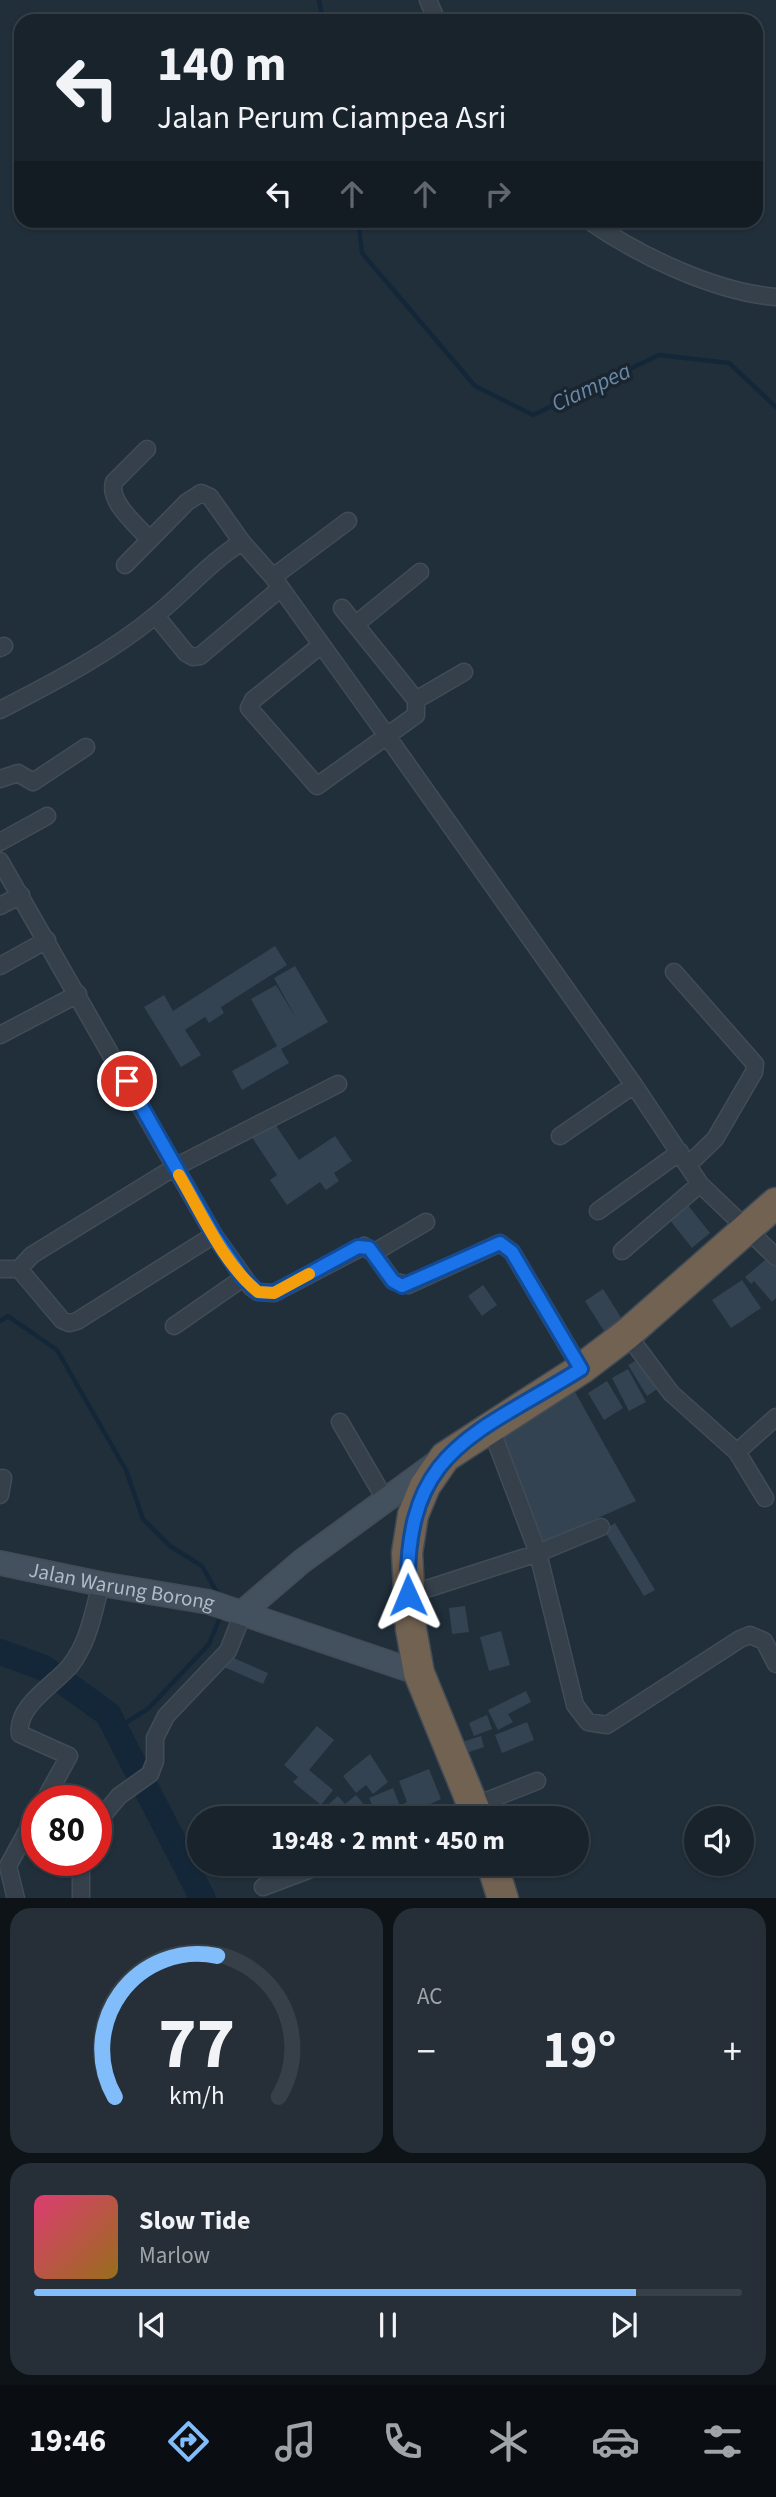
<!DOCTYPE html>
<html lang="id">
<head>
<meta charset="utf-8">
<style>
	body { margin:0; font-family:"Source Sans 3",sans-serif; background:#262f38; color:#f1f3f6; height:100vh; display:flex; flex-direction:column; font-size:26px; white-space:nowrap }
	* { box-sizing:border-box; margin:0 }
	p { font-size:23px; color:#9fa4a9 }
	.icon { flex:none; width:38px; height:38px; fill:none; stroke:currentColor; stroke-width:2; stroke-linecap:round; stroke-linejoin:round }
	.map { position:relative; height:1898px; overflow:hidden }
	.side { display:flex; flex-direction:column; gap:10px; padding:10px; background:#0e1318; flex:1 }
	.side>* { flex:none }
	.hud { position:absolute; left:14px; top:14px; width:749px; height:214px; border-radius:21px; box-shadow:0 2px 5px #0004,0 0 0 2px #374048; background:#19232c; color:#f1f3f6; overflow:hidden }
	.buttons { position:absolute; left:684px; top:1806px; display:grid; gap:14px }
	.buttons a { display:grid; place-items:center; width:70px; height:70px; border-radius:50%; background:#19232c; box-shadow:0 2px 5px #0004,0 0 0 2px #374048; font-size:35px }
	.speed { position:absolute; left:21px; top:1785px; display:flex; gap:14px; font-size:35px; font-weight:700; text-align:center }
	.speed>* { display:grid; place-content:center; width:91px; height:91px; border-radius:50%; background:#19232c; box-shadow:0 2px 5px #0004,0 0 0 2px #374048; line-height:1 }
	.speed .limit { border:10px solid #d22; background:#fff; color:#111 }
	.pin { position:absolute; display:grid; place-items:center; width:60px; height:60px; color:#fff; margin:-30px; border:4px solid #fff; border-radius:50%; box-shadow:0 2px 7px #0007 }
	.me { position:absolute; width:77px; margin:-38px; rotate:359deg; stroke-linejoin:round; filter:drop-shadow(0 0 5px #0008) }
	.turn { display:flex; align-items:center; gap:24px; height:147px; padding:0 28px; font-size:32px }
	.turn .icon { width:91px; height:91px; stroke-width:2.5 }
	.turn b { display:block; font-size:49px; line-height:60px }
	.lanes { display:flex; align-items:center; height:66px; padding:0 28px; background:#0003; justify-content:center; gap:35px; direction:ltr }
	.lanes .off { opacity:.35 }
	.big { font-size:52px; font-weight:700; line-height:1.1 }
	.side .tile { flex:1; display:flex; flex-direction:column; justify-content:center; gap:10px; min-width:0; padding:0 24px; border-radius:21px; background:#262f38 }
	.side .dial { align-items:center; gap:0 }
	.dial svg { height:182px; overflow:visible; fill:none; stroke:#374048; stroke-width:7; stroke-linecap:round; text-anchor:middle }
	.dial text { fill:#f1f3f6; stroke:none }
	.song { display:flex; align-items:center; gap:21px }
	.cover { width:84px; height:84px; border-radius:10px; background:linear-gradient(135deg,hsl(340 70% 55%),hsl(40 70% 35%)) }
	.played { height:7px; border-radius:4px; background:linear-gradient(90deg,#81bcfb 85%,#374048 85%) }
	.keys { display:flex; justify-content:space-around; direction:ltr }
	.heat { display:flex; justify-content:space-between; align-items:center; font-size:38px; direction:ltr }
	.side .tiles { flex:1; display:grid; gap:10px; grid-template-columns:1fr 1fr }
	.tile:last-child { grid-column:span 2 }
	.trip { position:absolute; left:187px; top:1806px; width:402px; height:70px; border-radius:35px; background:#19232c; box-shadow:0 2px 5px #0004,0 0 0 2px #374048; font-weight:700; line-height:70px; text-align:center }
	.menu { display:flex; height:112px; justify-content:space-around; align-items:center; background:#0a0e12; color:#9fa4a9 }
	.menu .icon { width:49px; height:49px }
	.menu .active { color:#81bcfb }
	.menu b { font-size:32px; color:#f1f3f6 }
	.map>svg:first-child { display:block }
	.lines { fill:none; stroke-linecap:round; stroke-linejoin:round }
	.stream { stroke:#142739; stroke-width:4.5 }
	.river { stroke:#142739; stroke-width:26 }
	.building { fill:#334352 }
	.street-casing { stroke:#414c57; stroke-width:19 }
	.secondary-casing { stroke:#414c57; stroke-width:26 }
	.highway-casing { stroke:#404b56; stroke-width:33 }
	.street { stroke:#35404b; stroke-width:16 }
	.secondary { stroke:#43505e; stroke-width:23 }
	.highway { stroke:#716252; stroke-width:30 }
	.route-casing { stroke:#114b97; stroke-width:18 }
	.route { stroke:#1a73e8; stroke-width:12 }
	.slow { stroke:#f59e0b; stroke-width:12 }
	.labels { text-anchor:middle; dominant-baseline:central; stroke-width:7; stroke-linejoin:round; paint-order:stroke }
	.street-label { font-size:21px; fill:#b0bbc7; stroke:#1a2530 }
	.water-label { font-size:23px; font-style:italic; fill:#6889a7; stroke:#1a2530 }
</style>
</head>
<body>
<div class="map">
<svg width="776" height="1899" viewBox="0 0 776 1899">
	<rect width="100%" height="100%" fill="#212f3b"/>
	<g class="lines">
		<path class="stream" d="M319,0L323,21
			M358,220L362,253L475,386L533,415L659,355L729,363L776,407
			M0,1321L8,1316L57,1350L126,1470L143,1519L170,1546L202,1566L219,1596
			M116,1729L149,1708L209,1644L221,1615"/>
		<path class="river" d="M0,1652L44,1668L108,1714L203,1899"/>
	</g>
	<path class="building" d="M275,946L287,965L221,1007L224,1013L209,1023L205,1017L185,1030L201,1055L181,1067L144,1007L164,995L173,1011Z
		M295,966L328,1022L281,1049L289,1063L242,1090L232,1071L277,1046L251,999L276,985L296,1018L274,978Z
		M273,1121L299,1160L335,1136L352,1161L334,1173L339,1181L326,1190L320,1182L287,1205L270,1180L277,1175L251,1136Z
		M687,1204L710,1233L692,1248L669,1219Z
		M771,1255L776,1261V1298L772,1302L754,1281L751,1284L745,1277Z
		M742,1280L761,1308L731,1328L712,1300Z
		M483,1285L497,1305L482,1316L468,1296Z
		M603,1289L622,1319L604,1331L585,1301Z
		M642,1357L660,1387L647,1396L628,1365Z
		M628,1369L646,1402L629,1411L612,1378Z
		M607,1381L623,1408L604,1420L588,1393Z
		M575,1392L636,1501L544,1542L501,1435Z
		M615,1523L655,1590L644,1596L604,1530Z
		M465,1606L469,1632L452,1634L449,1608Z
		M501,1631L510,1665L489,1671L480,1637Z
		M229,1656L268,1673L263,1684L224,1667Z
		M526,1691L531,1702L508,1714L513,1722L498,1730L488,1710Z
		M487,1715L492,1729L474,1736L469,1723Z
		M527,1722L534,1740L502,1753L495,1735Z
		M317,1726L334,1740L309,1770L333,1790L321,1805L293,1782L298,1777L284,1765Z
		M481,1736L484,1747L457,1756L453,1745Z
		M370,1754L388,1782L373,1794L366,1785L356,1793L343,1776Z
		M429,1769L441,1799L401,1818H394L391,1811L407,1802L399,1781Z
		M393,1788L400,1806L377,1816L369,1798Z
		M356,1795L375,1818H330L323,1809L338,1796L345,1804Z"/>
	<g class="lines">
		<g class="street-casing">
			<path id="street" d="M428,0L437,21
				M588,220C637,255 715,292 776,297
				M147,449L114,482C108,502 136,524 149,539
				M125,565L187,502L201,493L210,497L242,542
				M273,577L348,521
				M342,608L416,700
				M156,616L186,653L193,657L200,656L281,588
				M356,624L420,572
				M321,645L253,700L249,708L317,786L416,715V700L464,672
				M0,648L4,646
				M0,710C54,682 109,654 156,615C186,591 210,562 242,542L273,577L387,736L634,1085L700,1184L776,1257
				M0,779L18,773L33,782L86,747
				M0,842L47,816
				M0,861L214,1235L251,1287L258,1292L274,1293L364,1246L373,1253L393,1281L408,1285L500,1243L512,1252L581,1369
				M0,906L21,895
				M0,966L47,940
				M674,972L755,1064L754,1072L715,1139L689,1164
				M0,1035L78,994
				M560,1136L634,1085
				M598,1211L680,1152
				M214,1235L77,1321L69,1323L62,1320L19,1269L32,1255L175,1167L338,1084
				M622,1251L700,1184
				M373,1253L426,1222
				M0,1269H19
				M174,1326L243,1278
				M627,1334L671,1393L737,1452L765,1498
				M340,1422L385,1499
				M490,1426L538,1553L575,1705L588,1722L607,1725L740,1639L750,1635L764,1641L776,1664
				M737,1452L776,1417
				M0,1495L3,1478
				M408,1595L538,1553L601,1527
				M44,1801L69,1756L20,1734C16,1706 54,1685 70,1666C89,1642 93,1613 101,1584
				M443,1818L537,1781
				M96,1824L119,1796L150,1774L155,1761V1738L166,1716L228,1651L244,1611
				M263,1887L324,1864
				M16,1899L8,1866L37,1813
				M81,1899V1860"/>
		</g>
		<g class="secondary-casing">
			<g id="secondary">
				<path id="s1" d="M0,1563L101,1584L209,1602L419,1673"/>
				<path d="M244,1611L301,1562L435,1464"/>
			</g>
		</g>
		<g class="highway-casing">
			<path id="highway" d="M478,1818L419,1673L411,1629L407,1553L413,1515L425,1486L445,1457L581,1369L627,1334L776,1203
				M492,1864L503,1899"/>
		</g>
		<use href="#street" class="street"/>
		<use href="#secondary" class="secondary"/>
		<use href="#highway" class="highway"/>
	</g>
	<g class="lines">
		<g class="route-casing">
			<path id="route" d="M127,1081L214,1235L243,1278L258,1292L274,1293L358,1247L369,1248L393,1281L402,1286L500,1243L512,1252L581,1369C472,1437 404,1449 408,1595"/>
		</g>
		<use href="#route" class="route"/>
		<path class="slow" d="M179,1175C202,1214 223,1263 258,1292L274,1293L309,1274"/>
	</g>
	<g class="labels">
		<g class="street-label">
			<text stroke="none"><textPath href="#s1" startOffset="124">Jalan Warung Borong</textPath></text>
		</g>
		<g class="water-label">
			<text transform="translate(591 387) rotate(-25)">Ciampea</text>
		</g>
	</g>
</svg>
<div class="buttons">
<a><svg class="icon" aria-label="sound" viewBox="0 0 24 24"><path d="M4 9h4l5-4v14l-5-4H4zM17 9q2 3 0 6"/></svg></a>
</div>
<div class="speed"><div class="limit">80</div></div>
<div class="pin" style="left:127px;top:1081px;background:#d93025"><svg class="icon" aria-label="arrive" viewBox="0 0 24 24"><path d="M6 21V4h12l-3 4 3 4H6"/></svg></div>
<svg class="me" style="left:408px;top:1595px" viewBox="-20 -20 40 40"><path d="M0-17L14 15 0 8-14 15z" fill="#1a73e8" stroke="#fff" stroke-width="4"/></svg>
<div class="trip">19:48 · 2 mnt · 450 m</div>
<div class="hud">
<div class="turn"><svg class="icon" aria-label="left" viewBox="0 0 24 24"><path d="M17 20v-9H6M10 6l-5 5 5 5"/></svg><div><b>140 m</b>Jalan Perum Ciampea Asri</div></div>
<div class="lanes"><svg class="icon" aria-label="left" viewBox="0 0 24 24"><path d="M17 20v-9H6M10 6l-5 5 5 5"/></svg><svg class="icon off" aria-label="ahead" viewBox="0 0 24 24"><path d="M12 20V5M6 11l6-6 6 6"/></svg><svg class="icon off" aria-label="ahead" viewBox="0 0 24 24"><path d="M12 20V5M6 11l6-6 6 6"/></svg><svg class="icon off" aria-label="right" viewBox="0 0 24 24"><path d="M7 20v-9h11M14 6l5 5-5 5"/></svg></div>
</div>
</div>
<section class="side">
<div class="tiles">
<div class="tile dial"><svg viewBox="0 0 100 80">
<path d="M14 69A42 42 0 1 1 86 69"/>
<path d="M14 69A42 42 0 0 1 59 7" stroke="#81bcfb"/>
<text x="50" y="56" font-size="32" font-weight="700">77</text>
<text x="50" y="72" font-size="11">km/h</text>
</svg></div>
<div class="tile"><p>AC</p>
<div class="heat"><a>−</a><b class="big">19°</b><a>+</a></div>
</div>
<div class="tile">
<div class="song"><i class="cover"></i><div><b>Slow Tide</b><p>Marlow</p></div></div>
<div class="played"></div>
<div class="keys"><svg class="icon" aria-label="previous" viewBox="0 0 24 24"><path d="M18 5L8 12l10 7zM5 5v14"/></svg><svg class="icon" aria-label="pause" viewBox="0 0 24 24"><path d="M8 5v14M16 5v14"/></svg><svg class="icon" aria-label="next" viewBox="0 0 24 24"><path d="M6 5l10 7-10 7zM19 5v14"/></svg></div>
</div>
</div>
</section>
<nav class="menu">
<b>19:46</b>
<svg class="icon active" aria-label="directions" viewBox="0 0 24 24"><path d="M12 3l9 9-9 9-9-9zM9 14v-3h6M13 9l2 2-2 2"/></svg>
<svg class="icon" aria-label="music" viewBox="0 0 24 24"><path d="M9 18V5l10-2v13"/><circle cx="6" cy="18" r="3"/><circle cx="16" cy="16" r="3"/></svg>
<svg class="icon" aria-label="phone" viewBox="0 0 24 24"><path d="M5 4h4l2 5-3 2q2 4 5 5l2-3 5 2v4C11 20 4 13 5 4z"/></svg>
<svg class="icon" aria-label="climate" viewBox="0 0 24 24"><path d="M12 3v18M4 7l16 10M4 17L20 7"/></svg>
<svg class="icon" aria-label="car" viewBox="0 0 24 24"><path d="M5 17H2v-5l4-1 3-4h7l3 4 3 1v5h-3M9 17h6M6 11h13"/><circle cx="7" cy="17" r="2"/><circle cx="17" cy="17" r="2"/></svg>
<svg class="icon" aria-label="filters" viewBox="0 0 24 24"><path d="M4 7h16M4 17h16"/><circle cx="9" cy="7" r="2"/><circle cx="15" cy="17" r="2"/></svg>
</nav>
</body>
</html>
